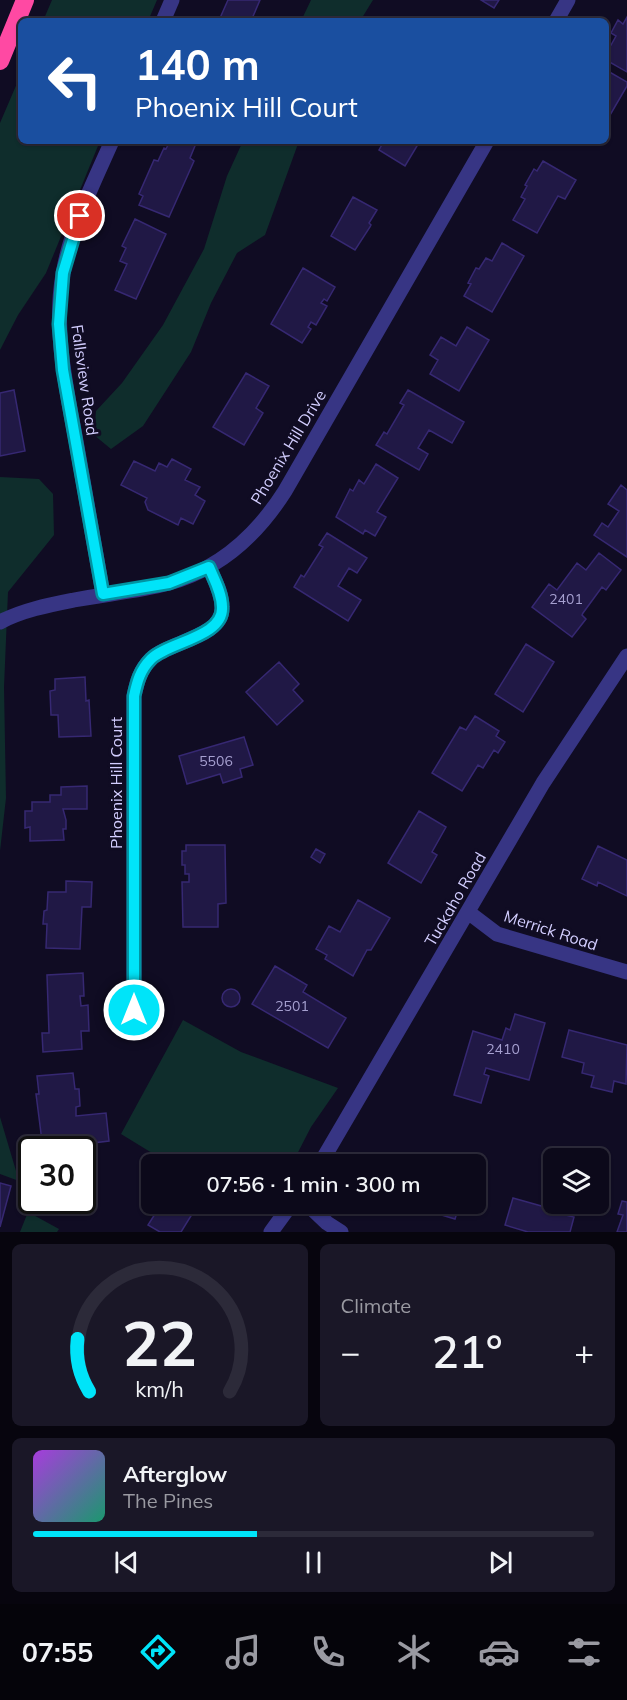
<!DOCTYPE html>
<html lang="en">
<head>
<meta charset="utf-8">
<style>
	body { margin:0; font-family:Mulish,sans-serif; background:#1a1727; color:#f1f3f6; height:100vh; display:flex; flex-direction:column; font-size:22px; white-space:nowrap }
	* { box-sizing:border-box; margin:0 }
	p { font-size:20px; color:#9a9aa2 }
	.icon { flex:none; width:33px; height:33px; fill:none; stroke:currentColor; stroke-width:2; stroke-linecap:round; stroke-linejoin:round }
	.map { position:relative; height:1232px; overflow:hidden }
	.panel { display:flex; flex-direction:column; gap:12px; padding:12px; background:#07050e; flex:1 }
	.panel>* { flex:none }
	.banner { position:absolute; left:18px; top:18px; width:591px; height:126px; border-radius:9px; box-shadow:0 2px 4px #0004,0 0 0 2px #2c2a39; background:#1a4fa0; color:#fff; overflow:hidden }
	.controls { position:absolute; left:543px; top:1148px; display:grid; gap:12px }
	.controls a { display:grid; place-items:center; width:66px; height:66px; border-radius:9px; background:#0c091a; box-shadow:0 2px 4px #0004,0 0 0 2px #2c2a39; font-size:30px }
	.speed { position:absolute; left:18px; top:1136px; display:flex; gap:12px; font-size:30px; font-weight:700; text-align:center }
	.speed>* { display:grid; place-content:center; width:78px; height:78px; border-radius:50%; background:#0c091a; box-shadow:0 2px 4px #0004,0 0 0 2px #2c2a39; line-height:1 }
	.speed .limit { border:3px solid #111; border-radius:9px; background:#fff; color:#111 }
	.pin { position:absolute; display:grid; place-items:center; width:51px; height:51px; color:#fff; margin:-26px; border:3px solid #fff; border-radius:50%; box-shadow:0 2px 6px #0007 }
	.me { position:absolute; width:66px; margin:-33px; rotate:0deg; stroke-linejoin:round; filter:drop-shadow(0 0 4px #0008) }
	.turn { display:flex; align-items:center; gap:21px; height:126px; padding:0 18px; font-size:27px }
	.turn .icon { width:78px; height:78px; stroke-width:2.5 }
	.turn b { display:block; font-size:42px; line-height:51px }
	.big { font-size:45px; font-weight:600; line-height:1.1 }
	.panel .widget { flex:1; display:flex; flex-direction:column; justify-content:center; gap:9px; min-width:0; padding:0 21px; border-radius:9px; background:#1a1727 }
	.panel .dial { align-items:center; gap:0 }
	.dial svg { height:156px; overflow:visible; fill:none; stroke:#2c2a39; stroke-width:7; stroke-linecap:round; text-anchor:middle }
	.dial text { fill:#f1f3f6; stroke:none }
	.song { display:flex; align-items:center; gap:18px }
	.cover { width:72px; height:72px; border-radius:9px; background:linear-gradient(135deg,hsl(280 70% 55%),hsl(160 70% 35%)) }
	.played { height:6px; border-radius:3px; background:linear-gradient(90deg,#00e4f9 40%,#2c2a39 40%) }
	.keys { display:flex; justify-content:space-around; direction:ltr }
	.heat { display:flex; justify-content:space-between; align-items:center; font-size:33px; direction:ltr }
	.panel .tiles { flex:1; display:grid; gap:12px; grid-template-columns:1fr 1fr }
	.widget:last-child { grid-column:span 2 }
	.trip { position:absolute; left:141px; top:1154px; width:345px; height:60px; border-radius:9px; background:#0c091a; box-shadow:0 2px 4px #0004,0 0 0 2px #2c2a39; font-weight:600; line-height:60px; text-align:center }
	.menu { display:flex; height:96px; justify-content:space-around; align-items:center; background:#05040a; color:#9a9aa2 }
	.menu .icon { width:42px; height:42px }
	.menu .current { color:#00e4f9 }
	.menu b { font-size:27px; color:#f1f3f6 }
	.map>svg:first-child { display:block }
	.green { fill:#0f2d2c }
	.building { fill:#201845; stroke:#362872; stroke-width:1.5 }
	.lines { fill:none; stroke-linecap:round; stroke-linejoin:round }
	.street { stroke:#373584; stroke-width:15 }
	.highway { stroke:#ff49a3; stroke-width:18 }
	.route-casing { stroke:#0094a2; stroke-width:15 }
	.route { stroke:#00e4f9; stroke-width:10 }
	.labels { text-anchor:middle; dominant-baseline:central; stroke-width:6; stroke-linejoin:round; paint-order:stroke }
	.number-label { font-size:14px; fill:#a6a0d0 }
	.street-label { font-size:16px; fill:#d3ceff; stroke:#100c23 }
</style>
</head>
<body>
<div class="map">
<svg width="627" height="1232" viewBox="0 0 627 1232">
	<rect width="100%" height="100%" fill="#100c23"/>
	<path class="green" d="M52,0H157L148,21H43Z
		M311,0H373L360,21H301Z
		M21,74V141H100L46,273L18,315L0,350V123Z
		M243,141H299L265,235L237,253L211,303L191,352L143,426L111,449L94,435L96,411L122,383L163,325L204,249L227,176Z
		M0,477L39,479L53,494L54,535L8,592L4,687L6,798L0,851Z
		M183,1020L241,1052L338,1088L311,1127L292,1164H170L121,1134Z
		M0,1117L19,1181L0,1174Z
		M28,1212L59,1229L57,1232H20Z"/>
	<path class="building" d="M228,0H260L251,21H229L220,18Z
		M481,0H499L494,8Z
		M627,17V72L606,60V42L611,45L616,36L611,33L618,20L623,24Z
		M606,70L627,82V86L606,122Z
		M170,141H197L190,158L194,161L169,217L139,205L143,196L139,194L154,160L158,161L164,148L166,149Z
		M384,141H420L405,166L379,150Z
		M543,161L576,180L565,199L558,196L537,233L513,220L525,199L521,197L527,186L525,185L534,169L537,171Z
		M353,197L377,210L369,223L371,225L370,227L355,250L331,236Z
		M135,219L166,234L136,299L115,290L127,264L120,261L126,248L122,246Z
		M502,243L524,256L492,312L464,296L471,284L468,283L476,268L479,269L486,258L492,261Z
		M303,268L335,287L327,301L324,299L321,303L327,306L316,325L311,322L308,327L311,329L302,343L271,324Z
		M467,327L489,340L459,391L430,374L438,360L430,355L441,337L456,346Z
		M246,373L269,386L256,408L263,413L244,445L213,427Z
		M14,390L25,451L0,456V393Z
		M408,390L464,422L452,443L429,430L418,448L428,454L419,470L376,445L384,432L387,434L404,405L400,403Z
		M172,459L191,469L185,480L200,487L195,495L205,501L193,524L181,518L178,525L148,510L145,502L147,498L121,485L134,461L155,471L159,463L167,467Z
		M376,464L398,478L377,512L386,517L375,536L365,530L363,534L336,517L350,489L353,491L359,480L364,484Z
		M621,485L627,490V557L594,535L602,523L608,527L619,511L608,504Z
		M327,533L367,558L357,573L349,568L338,586L361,600L348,621L294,587L301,575L304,577L323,547L319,545Z
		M599,553L621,570L606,590L602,587L583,613L582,615L586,619L572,637L532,607L549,584L557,590L577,563L586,570Z
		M526,644L554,662L523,712L495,694Z
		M279,662L299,684L293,690L303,701L277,725L246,692Z
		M85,677L86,701L89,700L91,736L59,737L58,715H51L50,691L55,690V679Z
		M475,716L499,731L496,736L505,742L498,753L494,750L483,768L478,765L462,791L432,773L460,727L466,730Z
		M244,737L253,765L240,769L242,777L223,783L220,774L187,784L179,756Z
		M87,786V809H63L66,820V829H63L64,840L30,841V827L25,828V811H32V802H50V795H61V787Z
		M419,811L446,827L432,852L437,855L421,883L388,863Z
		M186,845H225L226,903L218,904V927H183L182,882H189V874H185V865H182V851H186Z
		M598,846L627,860V896L598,882L597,886L582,879Z
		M316,849L325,854L320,863L311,857Z
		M66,881L92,882L91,907H82L80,949L46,948L47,924H43L44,911L47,910L48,892H66Z
		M358,900L390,918L371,950H367L353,976L325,959L327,955L316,949L329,926L340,932Z
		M275,966L307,985L303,992L346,1018L328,1048L252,1004Z
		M83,973L84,996H80L81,1006L88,1005L89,1031H81L82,1049L43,1052L42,1033H49L47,975Z
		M222 998a9 9 0 1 1 18 0a9 9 0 1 1-18 0Z
		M515,1014L545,1023L529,1080L486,1068L484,1074L489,1076L481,1103L454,1095L473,1031L502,1040L506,1028L510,1030Z
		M569,1030L627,1045L626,1084L614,1081L612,1092L591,1087L594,1076L582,1073L584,1063L562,1057Z
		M73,1073L75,1089H79L80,1106L76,1107V1116L106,1113L109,1141L43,1149L36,1094H39L37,1076Z
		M0,1183L11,1186L0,1227Z
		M513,1198L545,1207L547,1198L554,1200V1203H564L561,1214L574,1217L570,1232H528L505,1225Z
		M622,1201L627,1202V1232H617L623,1215L618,1214Z
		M162,1203H199L181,1232H160L148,1225Z
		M420,1203H460L455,1219L418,1208Z"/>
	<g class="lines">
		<path class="street" d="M163,21L172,0
			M556,21L568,0
			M103,594C94,543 85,492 76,441C66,386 53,330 63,274C71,227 93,184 112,141
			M0,622C23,610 49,605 74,600C106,594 139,591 169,583C220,569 257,535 285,491L487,141
			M468,912L497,934L627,972
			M134,1010V696C137,682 140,670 151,659C168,642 224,637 222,607C222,593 214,579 209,567
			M320,1164L543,783L627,656
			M306,1203L327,1223L341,1232
			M271,1232L292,1203"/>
		<path class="highway" d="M0,61L25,0"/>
	</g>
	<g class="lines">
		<g class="route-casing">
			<path id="route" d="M80,216L63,273L59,324L63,370L103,594L169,583L209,567C214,579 222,593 222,607C224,637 168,642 151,659C140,670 137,682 134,696V1010"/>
		</g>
		<use href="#route" class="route"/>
	</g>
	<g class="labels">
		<g class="number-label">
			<text x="566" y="599">2401</text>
			<text x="216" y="761">5506</text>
			<text x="292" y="1006">2501</text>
			<text x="503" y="1049">2410</text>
		</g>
		<g class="street-label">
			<text transform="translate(85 380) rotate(82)">Fallsview Road</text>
			<text transform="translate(288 447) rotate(-59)">Phoenix Hill Drive</text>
			<text transform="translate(116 783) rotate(-90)">Phoenix Hill Court</text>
			<text transform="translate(455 899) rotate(-60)">Tuckaho Road</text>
			<text transform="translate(551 930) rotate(18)">Merrick Road</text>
		</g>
	</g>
</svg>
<div class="controls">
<a><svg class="icon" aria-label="layers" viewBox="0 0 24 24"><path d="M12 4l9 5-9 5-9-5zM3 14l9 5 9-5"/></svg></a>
</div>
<div class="speed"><div class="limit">30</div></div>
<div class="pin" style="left:80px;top:216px;background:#d93025"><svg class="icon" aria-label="arrive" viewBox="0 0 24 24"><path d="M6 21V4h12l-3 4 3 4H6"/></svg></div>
<svg class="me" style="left:134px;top:1010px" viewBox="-20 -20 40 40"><circle r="17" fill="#00e4f9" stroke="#fff" stroke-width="3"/><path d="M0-11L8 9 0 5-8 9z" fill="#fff"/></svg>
<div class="trip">07:56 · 1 min · 300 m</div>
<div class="banner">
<div class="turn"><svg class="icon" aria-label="left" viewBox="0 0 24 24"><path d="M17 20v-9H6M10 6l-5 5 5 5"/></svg><div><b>140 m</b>Phoenix Hill Court</div></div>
</div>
</div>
<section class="panel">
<div class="tiles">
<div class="widget dial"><svg viewBox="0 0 100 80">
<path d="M14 69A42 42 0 1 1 86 69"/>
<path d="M14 69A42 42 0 0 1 8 42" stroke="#00e4f9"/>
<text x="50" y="56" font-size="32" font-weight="700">22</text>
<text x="50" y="72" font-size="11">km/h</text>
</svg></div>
<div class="widget"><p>Climate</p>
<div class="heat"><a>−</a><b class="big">21°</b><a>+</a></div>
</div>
<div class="widget">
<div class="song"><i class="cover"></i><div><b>Afterglow</b><p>The Pines</p></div></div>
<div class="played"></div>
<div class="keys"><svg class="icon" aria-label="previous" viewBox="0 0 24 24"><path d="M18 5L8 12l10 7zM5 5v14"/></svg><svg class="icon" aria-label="pause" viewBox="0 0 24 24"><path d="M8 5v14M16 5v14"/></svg><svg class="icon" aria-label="next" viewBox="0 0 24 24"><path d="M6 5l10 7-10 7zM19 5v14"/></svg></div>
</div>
</div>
</section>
<nav class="menu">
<b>07:55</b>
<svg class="icon current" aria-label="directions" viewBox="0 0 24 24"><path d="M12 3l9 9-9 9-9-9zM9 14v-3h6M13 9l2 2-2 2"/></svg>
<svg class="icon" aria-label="music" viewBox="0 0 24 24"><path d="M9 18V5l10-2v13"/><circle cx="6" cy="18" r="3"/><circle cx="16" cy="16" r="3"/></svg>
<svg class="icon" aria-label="phone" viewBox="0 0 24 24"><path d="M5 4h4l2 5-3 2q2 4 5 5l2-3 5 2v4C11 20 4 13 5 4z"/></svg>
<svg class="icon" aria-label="climate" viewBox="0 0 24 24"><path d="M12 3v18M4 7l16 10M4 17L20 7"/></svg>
<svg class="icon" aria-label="car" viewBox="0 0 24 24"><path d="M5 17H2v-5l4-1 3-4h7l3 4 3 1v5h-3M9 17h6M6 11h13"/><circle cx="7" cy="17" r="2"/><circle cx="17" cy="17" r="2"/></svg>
<svg class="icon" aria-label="filters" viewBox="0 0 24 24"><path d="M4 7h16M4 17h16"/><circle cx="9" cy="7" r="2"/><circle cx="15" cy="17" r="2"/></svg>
</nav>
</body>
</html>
